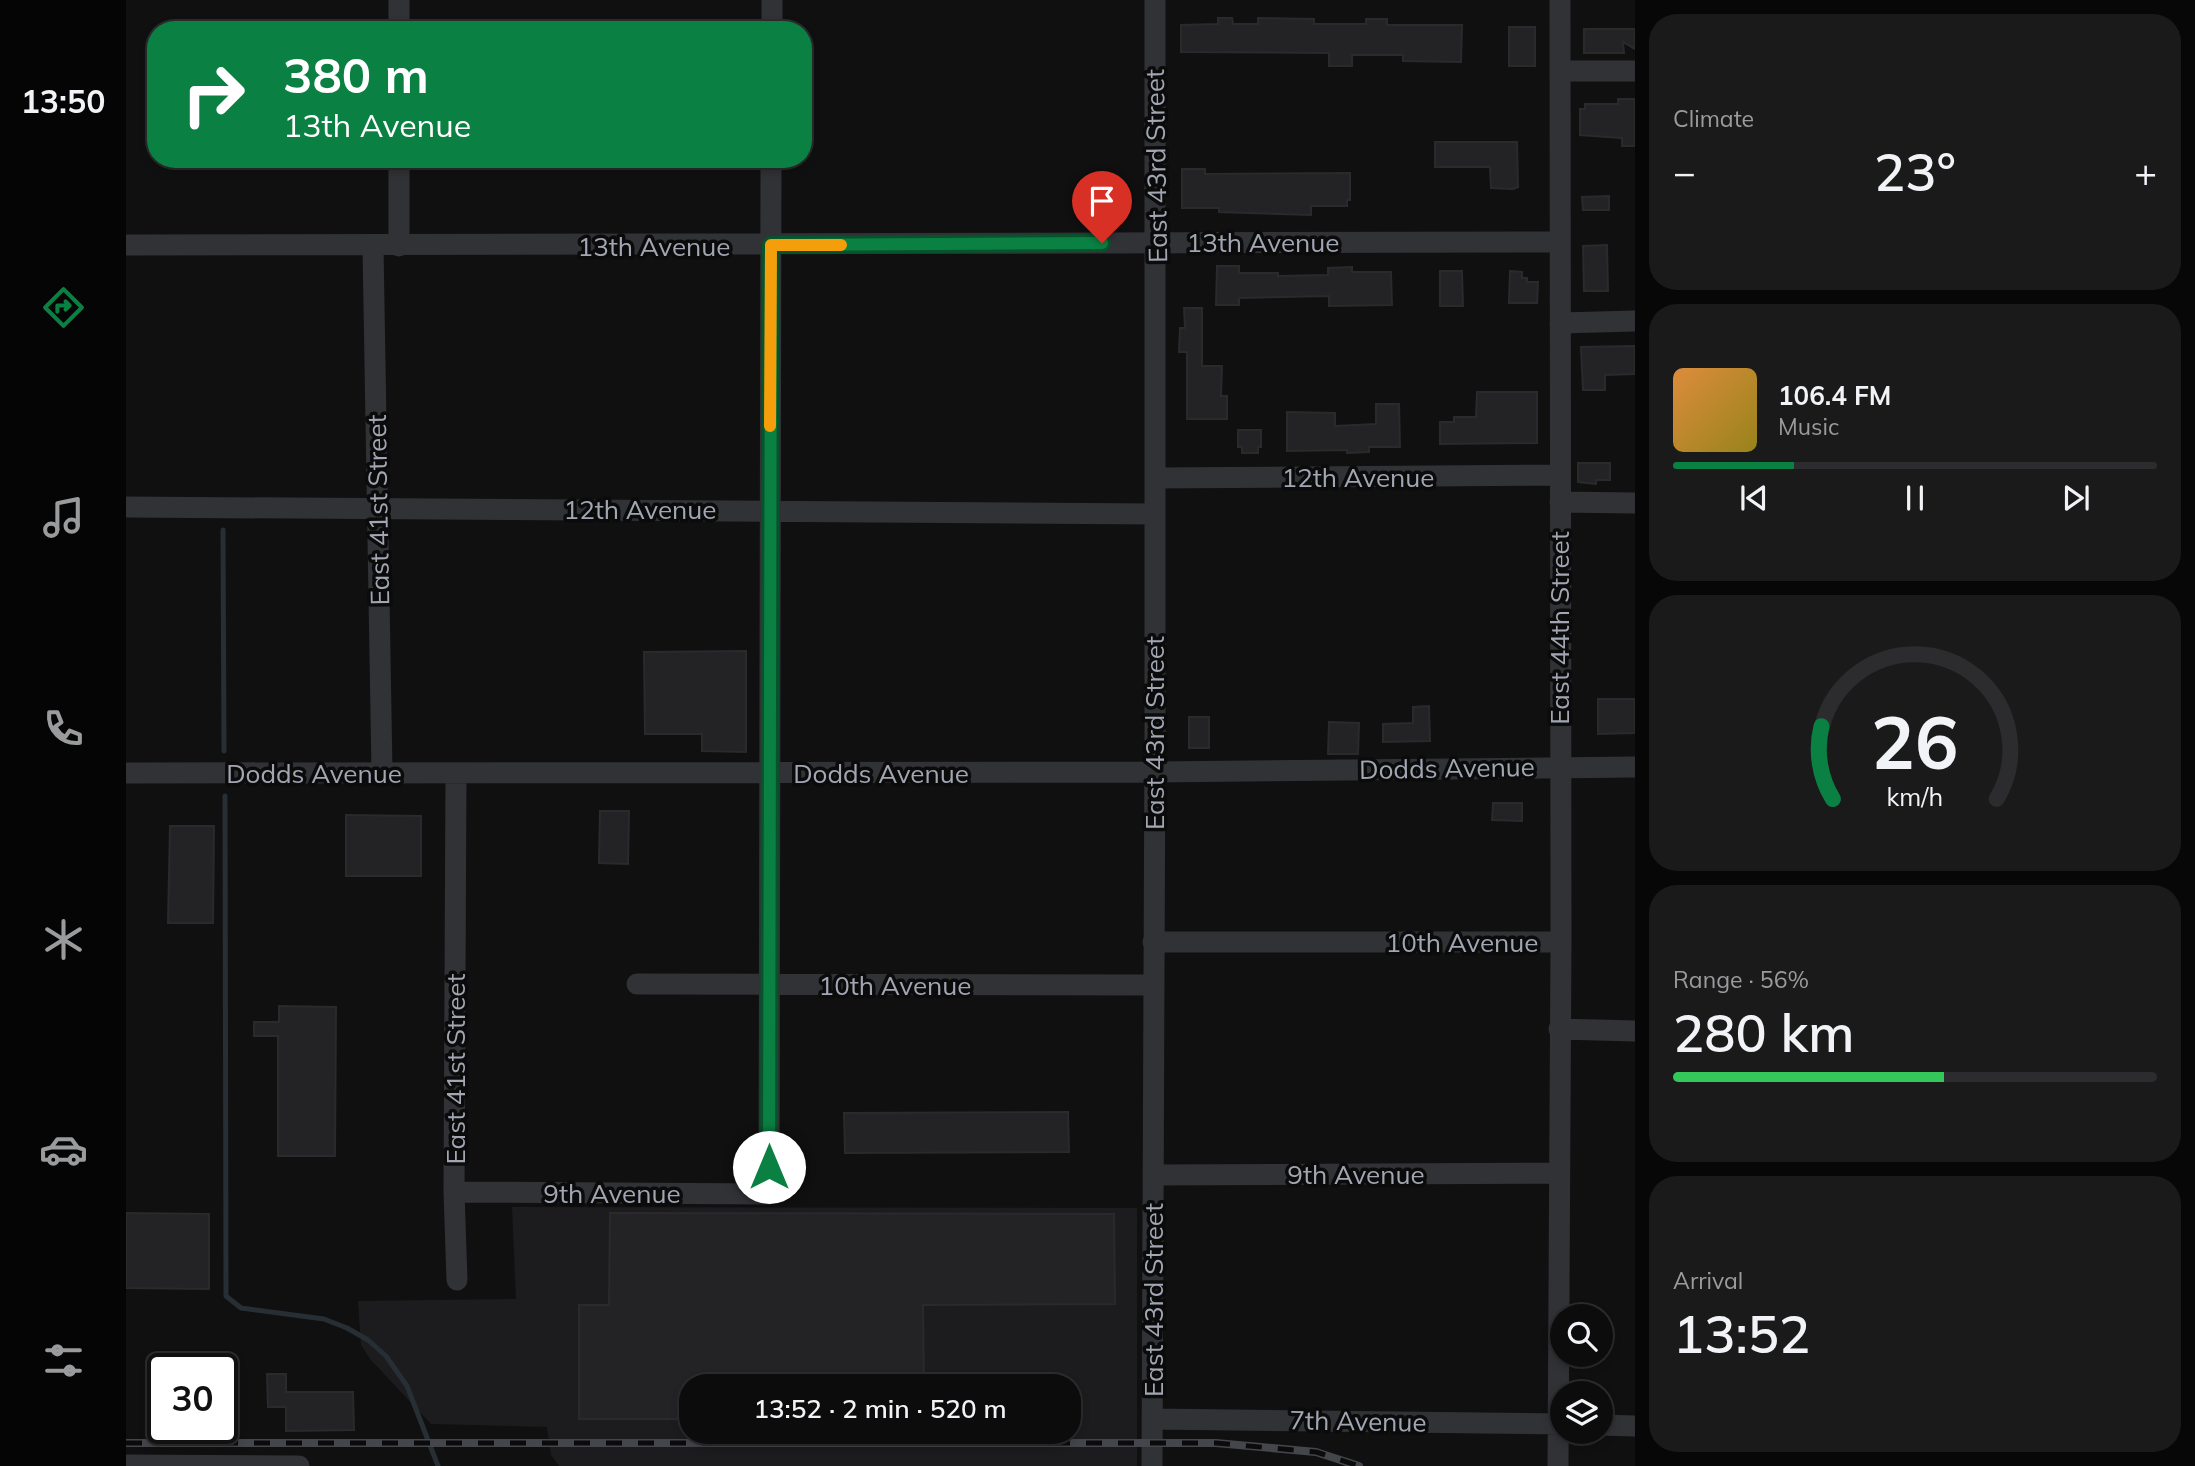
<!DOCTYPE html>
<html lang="en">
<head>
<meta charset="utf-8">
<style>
	body { margin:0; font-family:Mulish,sans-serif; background:#1a1a1b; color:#f1f3f6; height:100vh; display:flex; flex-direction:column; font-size:26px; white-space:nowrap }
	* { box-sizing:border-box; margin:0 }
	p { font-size:23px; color:#9a9b9d }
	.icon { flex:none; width:38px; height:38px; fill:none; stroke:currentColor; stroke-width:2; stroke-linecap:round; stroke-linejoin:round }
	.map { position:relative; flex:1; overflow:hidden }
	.details { display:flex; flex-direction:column; gap:14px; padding:14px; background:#070707; width:560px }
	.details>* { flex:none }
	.guide { position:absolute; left:21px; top:21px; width:665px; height:147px; border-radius:28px; box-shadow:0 4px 10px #0003,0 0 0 2px #2c2c2e; background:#0b8043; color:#fff; overflow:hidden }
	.buttons { position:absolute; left:1424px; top:1304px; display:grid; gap:14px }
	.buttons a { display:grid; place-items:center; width:63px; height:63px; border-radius:50%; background:#0c0c0d; box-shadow:0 4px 10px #0003,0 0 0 2px #2c2c2e; font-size:35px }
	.speed { position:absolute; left:21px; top:1353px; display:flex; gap:14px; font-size:35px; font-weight:700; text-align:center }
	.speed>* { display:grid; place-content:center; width:91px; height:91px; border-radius:50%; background:#0c0c0d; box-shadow:0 4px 10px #0003,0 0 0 2px #2c2c2e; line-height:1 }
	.speed .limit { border:4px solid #111; border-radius:10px; background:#fff; color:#111 }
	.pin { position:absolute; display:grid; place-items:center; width:60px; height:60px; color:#fff; margin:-72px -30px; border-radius:50% 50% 50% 0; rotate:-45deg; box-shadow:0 0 7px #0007 }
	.pin .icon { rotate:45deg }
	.me { position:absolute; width:77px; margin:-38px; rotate:0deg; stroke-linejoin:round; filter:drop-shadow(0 0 5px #0008) }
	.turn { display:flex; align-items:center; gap:24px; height:147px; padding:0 21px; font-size:32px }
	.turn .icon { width:91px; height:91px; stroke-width:2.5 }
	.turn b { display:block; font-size:49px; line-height:60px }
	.big { font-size:52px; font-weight:600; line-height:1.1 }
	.details .tile { flex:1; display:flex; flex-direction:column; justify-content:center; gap:10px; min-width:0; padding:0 24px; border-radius:28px; background:#1a1a1b }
	.details .dial { align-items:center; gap:0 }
	.dial svg { height:182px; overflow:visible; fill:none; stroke:#2c2c2e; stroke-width:7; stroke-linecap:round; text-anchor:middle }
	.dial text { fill:#f1f3f6; stroke:none }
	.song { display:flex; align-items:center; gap:21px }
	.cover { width:84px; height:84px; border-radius:10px; background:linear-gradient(135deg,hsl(30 70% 55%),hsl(50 70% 35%)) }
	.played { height:7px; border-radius:4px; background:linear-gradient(90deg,#0b8043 25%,#2c2c2e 25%) }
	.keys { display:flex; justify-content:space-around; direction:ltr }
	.heat { display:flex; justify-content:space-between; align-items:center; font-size:38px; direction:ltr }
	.charge { height:10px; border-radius:5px; background:linear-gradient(90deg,#34c759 56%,#2c2c2e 0) }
	.trip { position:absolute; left:553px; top:1374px; width:402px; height:70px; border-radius:28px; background:#0c0c0d; box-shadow:0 4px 10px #0003,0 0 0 2px #2c2c2e; font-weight:600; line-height:70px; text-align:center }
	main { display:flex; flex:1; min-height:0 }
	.menu { display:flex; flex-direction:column; width:126px; justify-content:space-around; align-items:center; background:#050505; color:#9a9b9d }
	.menu .icon { width:49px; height:49px }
	.menu .on { color:#0b8043 }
	.menu b { font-size:32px; color:#f1f3f6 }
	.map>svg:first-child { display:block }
	.built { fill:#1c1c1e; fill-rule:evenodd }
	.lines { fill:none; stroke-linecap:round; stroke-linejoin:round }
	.stream { stroke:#272e34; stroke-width:5 }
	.building { fill:#232325; stroke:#2a2a2d; stroke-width:2 }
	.minor { stroke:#313236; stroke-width:21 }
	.rail-casing { stroke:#44464b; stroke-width:8 }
	.rail { stroke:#0b0b0c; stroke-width:5; stroke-dasharray:16; stroke-linecap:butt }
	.route-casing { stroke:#07532c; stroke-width:18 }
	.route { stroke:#0b8043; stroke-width:12 }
	.slow { stroke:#f59e0b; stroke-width:12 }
	.labels { text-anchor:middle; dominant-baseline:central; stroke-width:7; stroke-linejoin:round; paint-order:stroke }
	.street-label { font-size:26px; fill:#a1a6b2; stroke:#0b0b0c }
</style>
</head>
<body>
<main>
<nav class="menu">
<b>13:50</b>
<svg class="icon on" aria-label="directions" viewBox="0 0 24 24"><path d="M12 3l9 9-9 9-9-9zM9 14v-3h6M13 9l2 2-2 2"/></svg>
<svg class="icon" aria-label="music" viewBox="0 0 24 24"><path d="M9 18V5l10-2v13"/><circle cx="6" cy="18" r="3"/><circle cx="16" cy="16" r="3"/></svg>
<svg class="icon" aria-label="phone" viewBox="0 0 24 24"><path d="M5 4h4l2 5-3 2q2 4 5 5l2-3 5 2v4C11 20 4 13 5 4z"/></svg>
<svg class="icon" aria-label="climate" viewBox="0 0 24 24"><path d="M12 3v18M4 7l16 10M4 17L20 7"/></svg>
<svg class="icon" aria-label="car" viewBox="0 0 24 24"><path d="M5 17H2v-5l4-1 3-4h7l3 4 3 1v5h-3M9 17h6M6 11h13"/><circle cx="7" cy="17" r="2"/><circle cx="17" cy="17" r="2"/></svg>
<svg class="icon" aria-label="filters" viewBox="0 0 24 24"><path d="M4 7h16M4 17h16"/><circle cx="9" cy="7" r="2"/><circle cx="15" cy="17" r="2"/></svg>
</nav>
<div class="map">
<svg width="1509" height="1466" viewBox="0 0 1509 1466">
	<rect width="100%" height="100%" fill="#101011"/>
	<path class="built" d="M386,1207L1011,1208V1466H433L425,1455L421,1427L305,1424L244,1359L235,1345L232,1301L390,1299ZM565,1386H943V1432H565Z"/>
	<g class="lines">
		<path class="stream" d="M97,530L98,751
			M99,796L100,1296L115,1308L198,1319L221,1328L242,1340L260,1356L281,1386L312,1466"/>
	</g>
	<path class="building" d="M1092,18H1106L1107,24H1132V18L1188,19V24H1240V19H1261V25H1336L1335,62L1277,61V55H1226V66H1203V53L1055,52V25L1092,24Z
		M1383,27H1409V66H1383Z
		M1458,29H1509V49L1497,42L1498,53H1458Z
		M1492,99H1509V146H1496V138L1454,135V109H1459V104H1492Z
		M1309,142H1391L1392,187L1387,189L1365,188L1364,167H1309Z
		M1056,169H1079V174L1224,173V200H1221V206H1185V215L1093,212V208H1056Z
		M1483,196V210H1457L1456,197Z
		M1481,245L1482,291H1458L1457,246Z
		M1091,266H1113V273H1152V276L1202,275V268L1226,267V272H1265L1266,305L1203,306V296L1113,298V305H1090Z
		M1314,271H1336L1337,306H1314Z
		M1384,271L1396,272V278H1401V282H1412L1411,303H1383Z
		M1058,308H1076V366H1096L1095,396H1101V419H1061V352H1053L1054,328H1059Z
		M1509,346V374L1479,375V390H1457L1455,347Z
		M1351,392H1411V443L1314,444V422H1328V417H1350Z
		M1250,404H1273L1274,447H1243V452L1221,453V450L1161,451V412L1209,413V426L1250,424Z
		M1112,430H1135V447H1132V453H1116V447H1112Z
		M1452,463H1484V480H1470V484L1452,482Z
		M620,651V752L576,751V734H519L518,652Z
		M1472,699H1509V733L1472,734Z
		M1303,706L1304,741L1257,742V724L1287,723V707Z
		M1063,717H1083V748H1063Z
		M1203,722L1233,723L1232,754H1202Z
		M1367,803H1396V821L1366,820Z
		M474,811H503L502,864L473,863Z
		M220,815L295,816V876H220Z
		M44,826H88L87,923H42Z
		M153,1006L210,1007L209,1156H152V1036H128V1022H153Z
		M942,1112L943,1152L719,1153L718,1113Z
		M0,1213L83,1214V1289L0,1288Z
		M484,1213L988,1214L989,1304L797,1305L798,1386H565V1419H453V1305H483Z
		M141,1374H160V1392H227L228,1430L160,1431V1407H142Z"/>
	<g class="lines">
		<path class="minor" d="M273,0V30
			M646,30V0
			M1436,71H1509
			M273,159V246
			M0,245L1434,242
			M247,247L256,772
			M1434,323L1509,321
			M1029,478L1434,475
			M1434,502L1509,503
			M0,507L1028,514
			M0,773L1028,772L1509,767
			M330,773L328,1192L331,1280
			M1027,942H1435
			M511,984L1027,985
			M1433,1029L1509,1031
			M1028,1175L1432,1173
			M328,1192L643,1194L645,159
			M1026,1419L1437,1424
			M1475,1425L1509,1426
			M0,1465L173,1466
			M1026,1466C1027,977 1032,489 1029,0
			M1432,1466L1435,942L1434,0"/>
		<g class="rail-casing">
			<path id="rail" d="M0,1443H1090L1190,1452L1233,1466"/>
		</g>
		<use href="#rail" class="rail"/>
	</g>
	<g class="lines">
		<g class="route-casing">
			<path id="route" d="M643,1167L645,245L976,243"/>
		</g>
		<use href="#route" class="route"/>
		<path class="slow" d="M644,426L645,245H715"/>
	</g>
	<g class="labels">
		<g class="street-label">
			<text transform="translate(1030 166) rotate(-91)">East 43rd Street</text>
			<text x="1137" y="242">13th Avenue</text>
			<text x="528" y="246">13th Avenue</text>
			<text x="1232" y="477">12th Avenue</text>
			<text x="514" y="509">12th Avenue</text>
			<text transform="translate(252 510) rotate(-91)">East 41st Street</text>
			<text transform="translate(1433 628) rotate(-90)">East 44th Street</text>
			<text transform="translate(1028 733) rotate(-90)">East 43rd Street</text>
			<text transform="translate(1321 768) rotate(-1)">Dodds Avenue</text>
			<text x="188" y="773">Dodds Avenue</text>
			<text x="755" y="773">Dodds Avenue</text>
			<text x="1336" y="942">10th Avenue</text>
			<text x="769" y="985">10th Avenue</text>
			<text transform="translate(329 1069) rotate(-90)">East 41st Street</text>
			<text x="1230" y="1174">9th Avenue</text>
			<text x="486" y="1193">9th Avenue</text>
			<text transform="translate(1027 1300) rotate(-90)">East 43rd Street</text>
			<text transform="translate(1232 1421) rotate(1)">7th Avenue</text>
		</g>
	</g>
</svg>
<div class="buttons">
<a><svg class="icon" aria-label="search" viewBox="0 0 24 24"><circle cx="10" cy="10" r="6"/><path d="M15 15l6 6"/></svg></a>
<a><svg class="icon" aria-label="layers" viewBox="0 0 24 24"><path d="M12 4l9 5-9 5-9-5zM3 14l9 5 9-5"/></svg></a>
</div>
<div class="speed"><div class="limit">30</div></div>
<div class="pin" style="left:976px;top:243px;background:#d93025"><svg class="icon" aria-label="arrive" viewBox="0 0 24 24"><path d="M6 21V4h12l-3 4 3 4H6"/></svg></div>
<svg class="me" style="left:643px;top:1167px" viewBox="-20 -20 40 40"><circle r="19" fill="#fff"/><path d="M0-13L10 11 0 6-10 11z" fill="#0b8043"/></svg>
<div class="trip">13:52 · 2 min · 520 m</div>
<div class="guide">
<div class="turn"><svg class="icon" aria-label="right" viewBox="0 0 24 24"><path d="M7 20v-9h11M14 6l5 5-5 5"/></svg><div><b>380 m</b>13th Avenue</div></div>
</div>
</div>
<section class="details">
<div class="tile"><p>Climate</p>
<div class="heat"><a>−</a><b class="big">23°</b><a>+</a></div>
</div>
<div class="tile">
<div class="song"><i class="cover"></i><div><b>106.4 FM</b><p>Music</p></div></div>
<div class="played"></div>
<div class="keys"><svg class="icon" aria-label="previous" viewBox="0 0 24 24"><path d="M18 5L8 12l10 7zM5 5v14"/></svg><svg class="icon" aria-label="pause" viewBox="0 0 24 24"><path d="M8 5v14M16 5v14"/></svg><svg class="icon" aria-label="next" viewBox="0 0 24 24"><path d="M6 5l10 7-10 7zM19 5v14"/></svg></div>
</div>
<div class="tile dial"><svg viewBox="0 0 100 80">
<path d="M14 69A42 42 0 1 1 86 69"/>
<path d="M14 69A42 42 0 0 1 9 37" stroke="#0b8043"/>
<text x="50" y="56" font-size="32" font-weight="700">26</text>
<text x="50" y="72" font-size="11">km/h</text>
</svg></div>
<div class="tile"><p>Range · 56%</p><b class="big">280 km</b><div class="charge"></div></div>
<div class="tile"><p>Arrival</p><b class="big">13:52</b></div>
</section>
</main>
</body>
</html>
